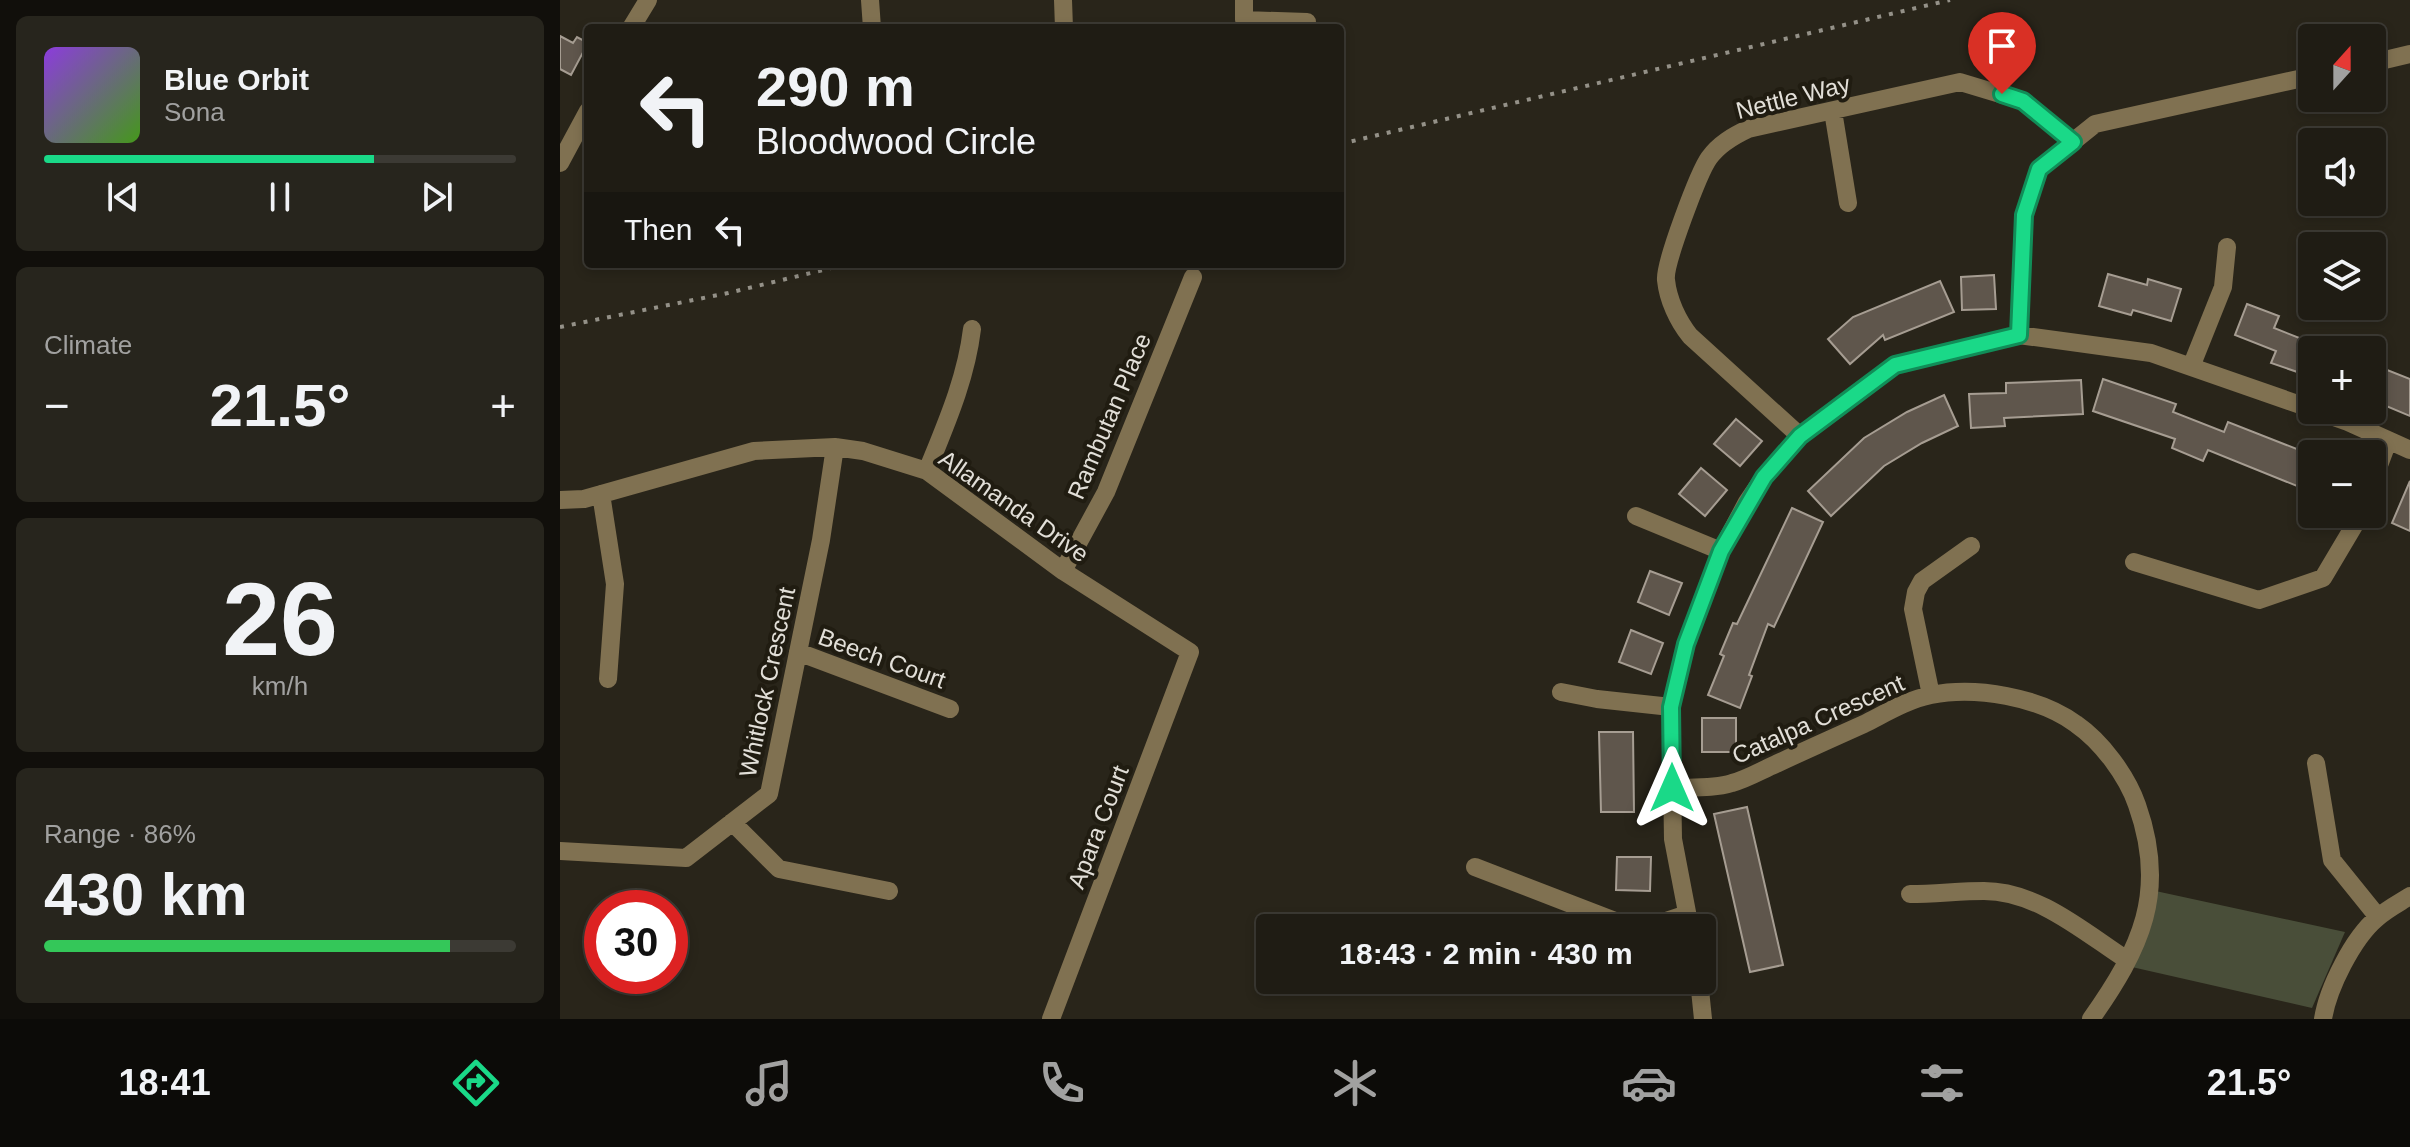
<!DOCTYPE html>
<html lang="en">
<head>
<meta charset="utf-8">
<style>
	body { margin:0; font-family:Arial,sans-serif; background:#27251d; color:#f1f3f6; height:100vh; display:flex; flex-direction:column; font-size:30px; white-space:nowrap }
	* { box-sizing:border-box; margin:0 }
	p { font-size:26px; color:#a1a1a0 }
	.icon { flex:none; width:44px; height:44px; fill:none; stroke:currentColor; stroke-width:2; stroke-linecap:round; stroke-linejoin:round }
	.map { position:relative; flex:1; overflow:hidden }
	.side { display:flex; flex-direction:column; gap:16px; padding:16px; background:#110f0b; width:560px }
	.side>* { flex:none }
	.guide { position:absolute; left:24px; top:24px; width:760px; height:244px; border-radius:8px; box-shadow:0 4px 12px #0003,0 0 0 2px #3c3a34; background:#1f1c14; color:#f1f3f6; overflow:hidden }
	.needle { width:52px; rotate:21deg }
	.buttons { position:absolute; left:1738px; top:24px; display:grid; gap:16px }
	.buttons a { display:grid; place-items:center; width:88px; height:88px; border-radius:8px; background:#1f1c14; box-shadow:0 4px 12px #0003,0 0 0 2px #3c3a34; font-size:40px }
	.speed { position:absolute; left:24px; top:890px; display:flex; gap:16px; font-size:40px; font-weight:700; text-align:center }
	.speed>* { display:grid; place-content:center; width:104px; height:104px; border-radius:50%; background:#1f1c14; box-shadow:0 4px 12px #0003,0 0 0 2px #3c3a34; line-height:1 }
	.speed .limit { border:12px solid #d22; background:#fff; color:#111 }
	.pin { position:absolute; display:grid; place-items:center; width:68px; height:68px; color:#fff; margin:-82px -34px; border-radius:50% 50% 50% 0; rotate:-45deg; box-shadow:0 0 8px #0007 }
	.pin .icon { rotate:45deg }
	.me { position:absolute; width:88px; margin:-44px; rotate:0deg; stroke-linejoin:round; filter:drop-shadow(0 0 6px #0008) }
	.turn { display:flex; align-items:center; gap:28px; height:168px; padding:0 40px; font-size:36px }
	.turn .icon { width:104px; height:104px; stroke-width:2.5 }
	.turn b { display:block; font-size:56px; line-height:68px }
	.then { display:flex; align-items:center; height:76px; padding:0 40px; background:#0003; gap:16px; font-size:30px }
	.big { font-size:60px; font-weight:700; line-height:1.1 }
	.side .widget { flex:1; display:flex; flex-direction:column; justify-content:center; gap:12px; min-width:0; padding:0 28px; border-radius:12px; background:#27251d }
	.side .dial { align-items:center; gap:0 }
	.dial b { font-size:104px; line-height:1 }
	.song { display:flex; align-items:center; gap:24px }
	.cover { width:96px; height:96px; border-radius:12px; background:linear-gradient(135deg,hsl(270 70% 55%),hsl(100 70% 35%)) }
	.played { height:8px; border-radius:4px; background:linear-gradient(90deg,#1ad988 70%,#3c3a34 70%) }
	.keys { display:flex; justify-content:space-around; direction:ltr }
	.heat { display:flex; justify-content:space-between; align-items:center; font-size:44px; direction:ltr }
	.charge { height:12px; border-radius:6px; background:linear-gradient(90deg,#34c759 86%,#3c3a34 0) }
	.trip { position:absolute; left:696px; top:914px; width:460px; height:80px; border-radius:8px; background:#1f1c14; box-shadow:0 4px 12px #0003,0 0 0 2px #3c3a34; font-weight:700; line-height:80px; text-align:center }
	.menu { display:flex; height:128px; justify-content:space-around; align-items:center; background:#0c0b08; color:#a1a1a0 }
	.menu .icon { width:56px; height:56px }
	.menu .current { color:#1ad988 }
	.menu b { font-size:36px; color:#f1f3f6 }
	main { display:flex; flex:1; min-height:0 }
	.map>svg:first-child { display:block }
	.green { fill:#494e39 }
	.building { fill:#5f564c; stroke:#a69d92; stroke-width:2 }
	.lines { fill:none; stroke-linecap:round; stroke-linejoin:round }
	.minor { stroke:#807151; stroke-width:18 }
	.rail { stroke:#949188; stroke-width:4; stroke-dasharray:4 8; stroke-linecap:butt }
	.route-casing { stroke:#118d58; stroke-width:20 }
	.route { stroke:#1ad988; stroke-width:14 }
	.labels { text-anchor:middle; dominant-baseline:central; stroke-width:8; stroke-linejoin:round; paint-order:stroke }
	.street-label { font-size:24px; fill:#e2dfd8; stroke:#201c11 }
</style>
</head>
<body>
<main>
<section class="side">
<div class="widget">
<div class="song"><i class="cover"></i><div><b>Blue Orbit</b><p>Sona</p></div></div>
<div class="played"></div>
<div class="keys"><svg class="icon" aria-label="previous" viewBox="0 0 24 24"><path d="M18 5L8 12l10 7zM5 5v14"/></svg><svg class="icon" aria-label="pause" viewBox="0 0 24 24"><path d="M8 5v14M16 5v14"/></svg><svg class="icon" aria-label="next" viewBox="0 0 24 24"><path d="M6 5l10 7-10 7zM19 5v14"/></svg></div>
</div>
<div class="widget"><p>Climate</p>
<div class="heat"><a>−</a><b class="big">21.5°</b><a>+</a></div>
</div>
<div class="widget dial"><b>26</b><p>km/h</p></div>
<div class="widget"><p>Range · 86%</p><b class="big">430 km</b><div class="charge"></div></div>
</section>
<div class="map">
<svg width="1850" height="1019" viewBox="0 0 1850 1019">
	<rect width="100%" height="100%" fill="#29251a"/>
	<path class="green" d="M1591,890L1785,932L1752,1008L1563,965Z"/>
	<path class="building" d="M0,36L13,43L17,37L28,43L11,75L0,69Z
		M1548,274L1587,285L1588,279L1621,289L1611,321L1573,310L1571,315L1539,306Z
		M1434,275L1436,309L1402,310L1401,277Z
		M1380,281L1394,312L1325,340L1323,335L1290,364L1268,339L1293,317Z
		M1687,304L1719,316L1714,328L1752,343V377L1711,363L1716,351L1675,335Z
		M1812,364L1850,379V416L1812,400Z
		M1543,379L1616,404L1613,412L1664,432L1668,422L1752,455V492L1648,450L1643,461L1612,448L1615,439L1533,411Z
		M1521,380L1523,414L1444,418L1445,426L1411,428L1409,394L1446,393V383Z
		M1384,395L1398,426L1362,443L1324,466L1271,516L1248,491L1304,438L1347,412Z
		M1176,419L1202,441L1180,466L1154,444Z
		M1141,468L1167,490L1145,516L1119,494Z
		M1850,481V531L1832,523Z
		M1232,508L1263,522L1214,627L1208,624L1189,675L1192,676L1180,708L1148,695L1164,656L1160,654L1173,623L1177,624Z
		M1090,571L1122,583L1109,615L1078,602Z
		M1071,630L1103,643L1091,674L1059,662Z
		M1142,718H1176V752H1142Z
		M1039,732H1073L1074,812H1041Z
		M1187,807L1223,965L1190,972L1154,814Z
		M1057,857H1091L1090,891L1056,890Z"/>
	<g class="lines">
		<path class="minor" d="M310,0L312,28
			M503,0L504,28
			M684,0V20L747,22
			M71,28L88,0
			M1812,63L1850,54
			M1273,111L1288,203
			M0,163L28,111
			M1459,335L1464,215L1479,169L1535,124L1752,76
			M1631,367L1663,287L1667,247
			M1754,410L1788,422L1850,450
			M1240,436L1130,336C1118,321 1108,300 1106,280C1104,264 1139,172 1149,158C1159,144 1173,136 1188,129L1400,82L1463,101L1513,142
			M367,471C386,424 406,379 412,329
			M1812,484L1828,441
			M41,494L55,584L48,679
			M0,500L24,499L194,451L275,447L303,451L367,471L503,571L630,652L491,1019
			M1076,516L1161,551
			M1574,562L1699,600L1763,578L1801,514
			M503,571L546,492L633,277
			M238,652L390,709
			M1001,692L1037,699L1111,707
			M1371,695L1353,609L1356,592L1362,581L1411,546
			M1756,763L1772,860L1818,917
			M1112,788C1131,787 1153,789 1172,783C1187,779 1202,770 1216,764C1246,750 1275,737 1304,724C1326,713 1347,700 1371,695C1416,686 1479,697 1516,724C1542,742 1567,776 1577,805C1608,892 1581,948 1531,1019
			M172,822L219,869L329,891
			M0,851L126,858L209,794L261,540L275,447
			M915,867L1073,928
			M1350,894C1375,894 1400,891 1424,891C1478,891 1525,933 1567,960
			M1085,928L1127,914
			M1130,928L1113,839L1111,707L1126,644L1161,551L1187,502L1204,477L1240,436L1335,365L1459,335L1591,353L1752,409
			M1139,980L1143,1019
			M1763,1019C1768,988 1793,938 1817,918C1827,909 1839,903 1850,896"/>
		<path class="rail" d="M780,144L1390,0
			M0,327L168,293L288,264"/>
	</g>
	<g class="lines">
		<g class="route-casing">
			<path id="route" d="M1112,788L1111,707L1126,644L1161,551L1204,477L1240,436L1335,365L1459,335L1464,215L1479,169L1513,142L1463,101L1442,94"/>
		</g>
		<use href="#route" class="route"/>
	</g>
	<g class="labels">
		<g class="street-label">
			<text transform="translate(1233 97) rotate(-14)">Nettle Way</text>
			<text transform="translate(549 416) rotate(-67)">Rambutan Place</text>
			<text transform="translate(454 506) rotate(35)">Allamanda Drive</text>
			<text transform="translate(322 658) rotate(20)">Beech Court</text>
			<text transform="translate(207 682) rotate(-78)">Whitlock Crescent</text>
			<text transform="translate(1258 719) rotate(-24)">Catalpa Crescent</text>
			<text transform="translate(538 827) rotate(-69)">Apara Court</text>
		</g>
	</g>
</svg>
<div class="buttons">
<a><svg class="needle" viewBox="-14 -14 28 28"><path d="M0-13l5 13h-10z" fill="#e53935"/><path d="M0 13l5-13h-10z" fill="#a1a1a0"/></svg></a>
<a><svg class="icon" aria-label="sound" viewBox="0 0 24 24"><path d="M4 9h4l5-4v14l-5-4H4zM17 9q2 3 0 6"/></svg></a>
<a><svg class="icon" aria-label="layers" viewBox="0 0 24 24"><path d="M12 4l9 5-9 5-9-5zM3 14l9 5 9-5"/></svg></a>
<a>+</a>
<a>−</a>
</div>
<div class="speed"><div class="limit">30</div></div>
<div class="pin" style="left:1442px;top:94px;background:#d93025"><svg class="icon" aria-label="arrive" viewBox="0 0 24 24"><path d="M6 21V4h12l-3 4 3 4H6"/></svg></div>
<svg class="me" style="left:1112px;top:788px" viewBox="-20 -20 40 40"><path d="M0-17L14 15 0 8-14 15z" fill="#1ad988" stroke="#fff" stroke-width="4"/></svg>
<div class="trip">18:43 · 2 min · 430 m</div>
<div class="guide">
<div class="turn"><svg class="icon" aria-label="left" viewBox="0 0 24 24"><path d="M17 20v-9H6M10 6l-5 5 5 5"/></svg><div><b>290 m</b>Bloodwood Circle</div></div>
<div class="then">Then<svg class="icon" aria-label="left" viewBox="0 0 24 24"><path d="M17 20v-9H6M10 6l-5 5 5 5"/></svg></div>
</div>
</div>
</main>
<nav class="menu">
<b>18:41</b>
<svg class="icon current" aria-label="directions" viewBox="0 0 24 24"><path d="M12 3l9 9-9 9-9-9zM9 14v-3h6M13 9l2 2-2 2"/></svg>
<svg class="icon" aria-label="music" viewBox="0 0 24 24"><path d="M9 18V5l10-2v13"/><circle cx="6" cy="18" r="3"/><circle cx="16" cy="16" r="3"/></svg>
<svg class="icon" aria-label="phone" viewBox="0 0 24 24"><path d="M5 4h4l2 5-3 2q2 4 5 5l2-3 5 2v4C11 20 4 13 5 4z"/></svg>
<svg class="icon" aria-label="climate" viewBox="0 0 24 24"><path d="M12 3v18M4 7l16 10M4 17L20 7"/></svg>
<svg class="icon" aria-label="car" viewBox="0 0 24 24"><path d="M5 17H2v-5l4-1 3-4h7l3 4 3 1v5h-3M9 17h6M6 11h13"/><circle cx="7" cy="17" r="2"/><circle cx="17" cy="17" r="2"/></svg>
<svg class="icon" aria-label="filters" viewBox="0 0 24 24"><path d="M4 7h16M4 17h16"/><circle cx="9" cy="7" r="2"/><circle cx="15" cy="17" r="2"/></svg>
<b>21.5°</b>
</nav>
</body>
</html>
